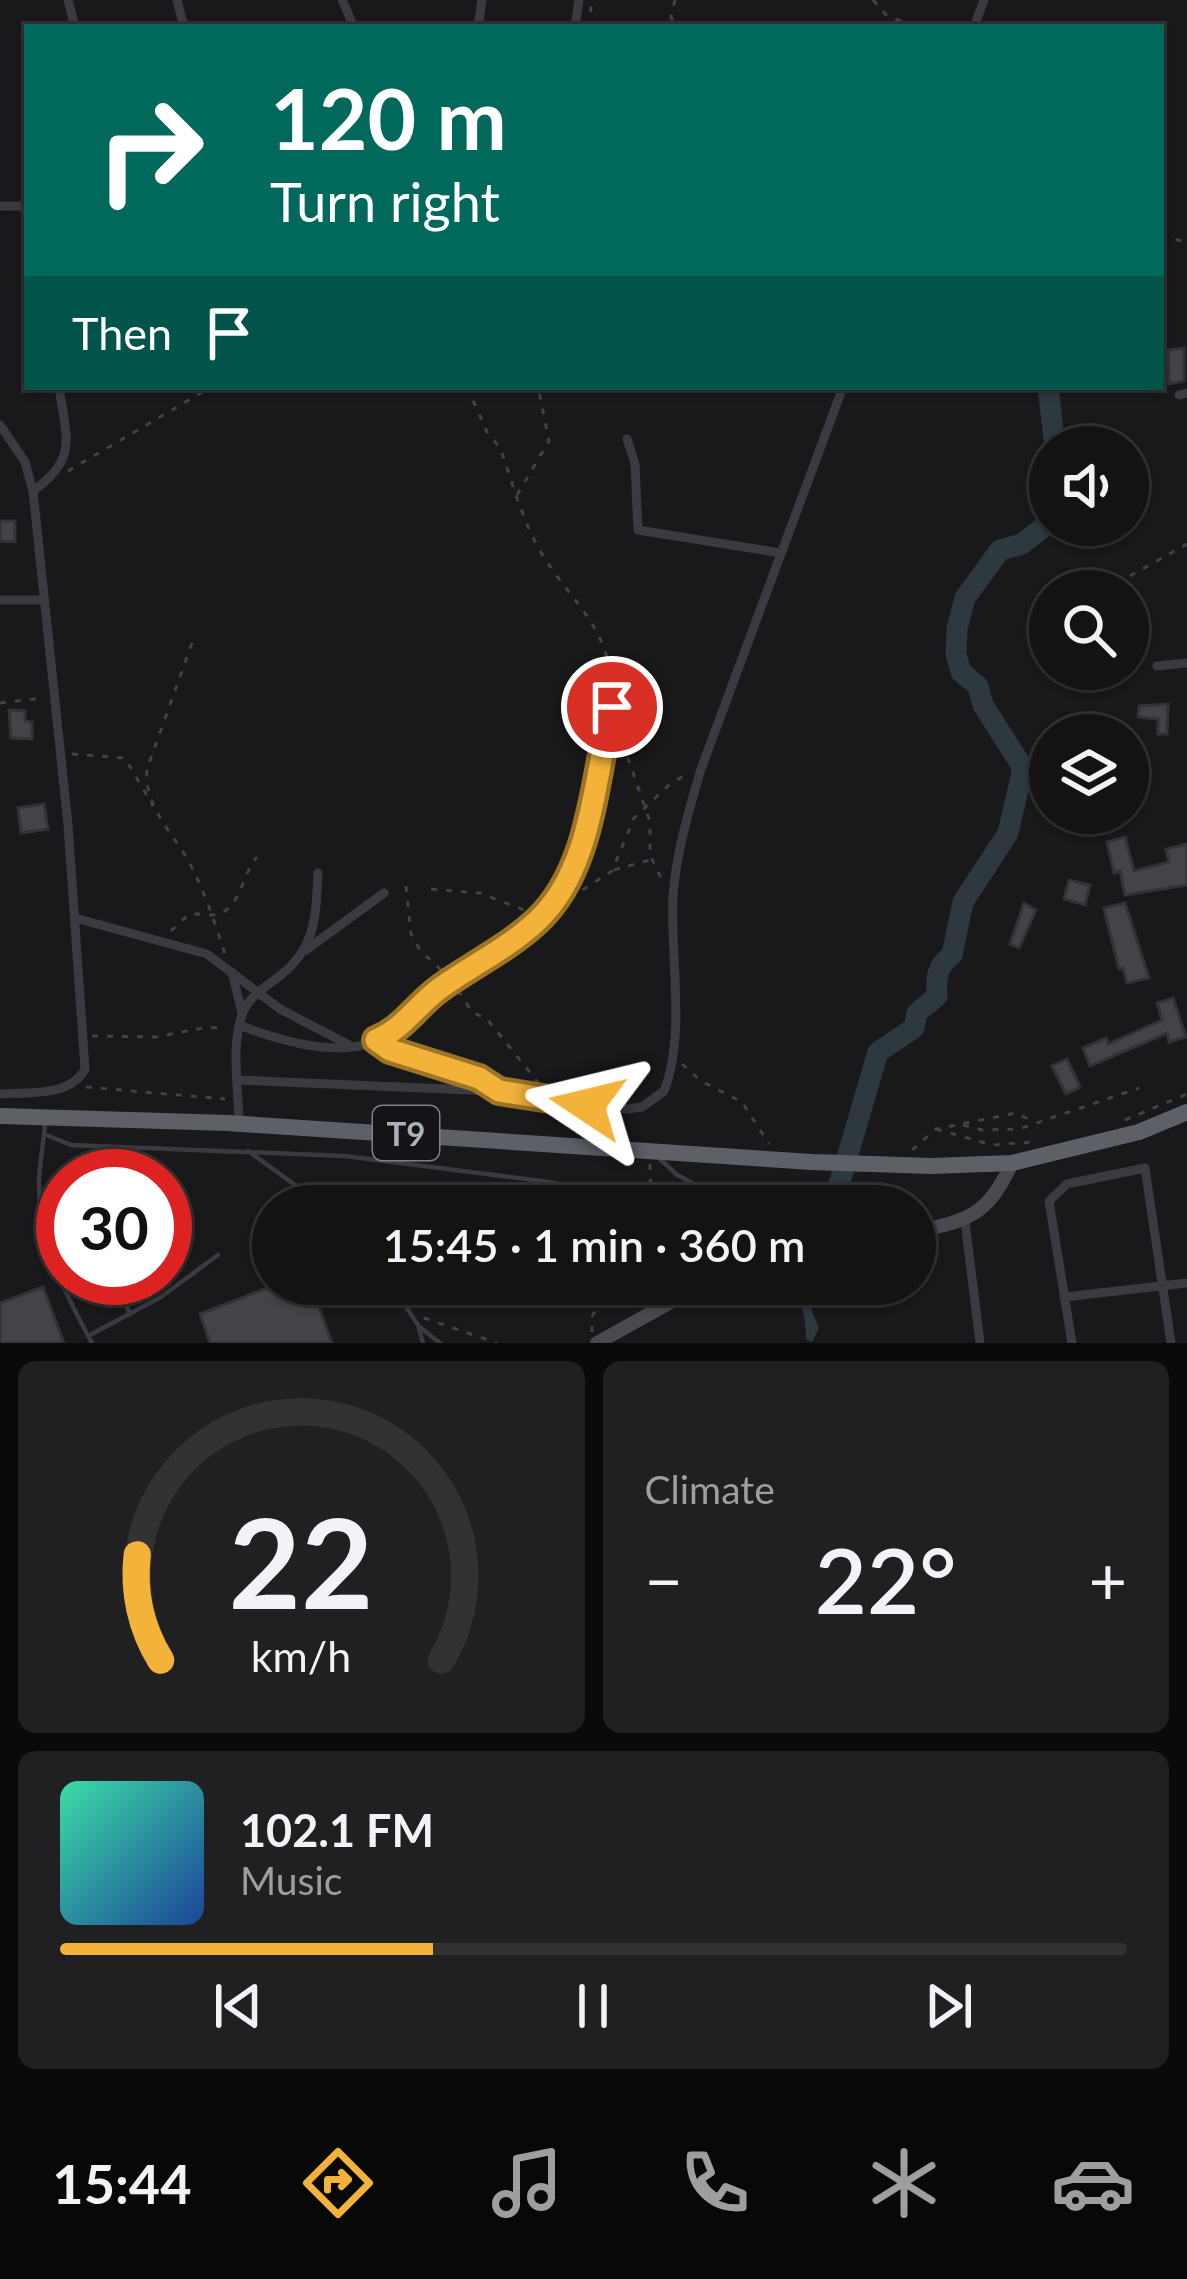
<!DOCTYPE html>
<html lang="en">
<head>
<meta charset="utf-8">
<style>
	body { margin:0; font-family:Lato,sans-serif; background:#202022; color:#f1f3f6; height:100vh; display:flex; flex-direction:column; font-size:45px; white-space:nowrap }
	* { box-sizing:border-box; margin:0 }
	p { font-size:39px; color:#9d9ea0 }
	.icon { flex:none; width:66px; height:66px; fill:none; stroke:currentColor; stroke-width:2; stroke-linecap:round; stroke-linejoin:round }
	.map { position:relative; height:1343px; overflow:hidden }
	.sheet { display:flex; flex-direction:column; gap:18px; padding:18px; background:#0a0a0b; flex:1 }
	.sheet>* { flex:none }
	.guide { position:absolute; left:24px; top:24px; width:1140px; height:366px; border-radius:0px; box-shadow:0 3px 9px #0004,0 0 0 3px #323234; background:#00695c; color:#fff; overflow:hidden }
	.controls { position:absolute; left:1029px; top:426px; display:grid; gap:24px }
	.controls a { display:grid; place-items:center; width:120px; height:120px; border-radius:50%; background:#131314; box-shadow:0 3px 9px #0004,0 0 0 3px #323234; font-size:60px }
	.speed { position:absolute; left:36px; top:1149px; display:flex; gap:24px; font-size:60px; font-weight:700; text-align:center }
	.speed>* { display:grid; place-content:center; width:156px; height:156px; border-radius:50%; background:#131314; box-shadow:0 3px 9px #0004,0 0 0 3px #323234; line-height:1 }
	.speed .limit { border:18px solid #d22; background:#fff; color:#111 }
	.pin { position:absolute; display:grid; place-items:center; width:102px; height:102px; color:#fff; margin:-51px; border:6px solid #fff; border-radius:50%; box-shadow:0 3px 12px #0007 }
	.me { position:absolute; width:132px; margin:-66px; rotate:280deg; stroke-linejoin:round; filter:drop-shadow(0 0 9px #0008) }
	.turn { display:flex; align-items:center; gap:42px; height:252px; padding:0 48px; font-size:54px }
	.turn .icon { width:156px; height:156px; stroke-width:2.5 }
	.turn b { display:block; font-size:84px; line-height:102px }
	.then { display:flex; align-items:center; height:114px; padding:0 48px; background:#0003; gap:24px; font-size:45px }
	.big { font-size:90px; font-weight:600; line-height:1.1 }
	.sheet .card { flex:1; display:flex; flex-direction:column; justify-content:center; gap:18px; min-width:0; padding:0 42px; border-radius:18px; background:#202022 }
	.sheet .dial { align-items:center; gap:0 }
	.dial svg { height:312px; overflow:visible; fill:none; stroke:#323234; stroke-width:7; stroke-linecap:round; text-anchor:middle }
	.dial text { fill:#f1f3f6; stroke:none }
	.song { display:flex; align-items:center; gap:36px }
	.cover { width:144px; height:144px; border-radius:18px; background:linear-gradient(135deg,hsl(160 70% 55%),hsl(220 70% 35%)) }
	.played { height:12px; border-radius:6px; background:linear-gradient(90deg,#f3b239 35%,#323234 35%) }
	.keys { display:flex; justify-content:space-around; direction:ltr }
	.heat { display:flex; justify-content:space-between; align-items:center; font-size:66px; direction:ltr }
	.sheet .tiles { flex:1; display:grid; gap:18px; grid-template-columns:1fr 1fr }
	.card:last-child { grid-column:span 2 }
	.trip { position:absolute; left:252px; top:1185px; width:684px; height:120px; border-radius:60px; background:#131314; box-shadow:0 3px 9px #0004,0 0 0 3px #323234; font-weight:600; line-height:120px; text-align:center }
	.dock { display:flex; height:192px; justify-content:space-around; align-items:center; background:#080808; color:#9d9ea0 }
	.dock .icon { width:84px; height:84px }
	.dock .on { color:#f3b239 }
	.dock b { font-size:54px; color:#f1f3f6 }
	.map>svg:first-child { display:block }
	.water { fill:#2e383f }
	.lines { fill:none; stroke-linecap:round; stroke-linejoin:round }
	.river { stroke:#2e383f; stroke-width:21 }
	.building { fill:#434448; stroke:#333337; stroke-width:3 }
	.path { stroke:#404247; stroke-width:3; stroke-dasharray:6 9; stroke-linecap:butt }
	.service { stroke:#3a3b40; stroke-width:4.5 }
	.minor { stroke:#3a3b40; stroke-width:9 }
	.secondary { stroke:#484a50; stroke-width:14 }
	.trunk { stroke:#5e6068; stroke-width:16 }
	.route-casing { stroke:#9e7425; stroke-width:30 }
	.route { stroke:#f3b239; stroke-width:21 }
	.labels { text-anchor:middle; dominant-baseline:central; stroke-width:9; stroke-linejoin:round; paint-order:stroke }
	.shield { fill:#141416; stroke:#7e818a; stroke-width:3 }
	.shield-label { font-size:33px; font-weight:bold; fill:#abb0bb }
</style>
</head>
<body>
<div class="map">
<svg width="1187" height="1343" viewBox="0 0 1187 1343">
	<rect width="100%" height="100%" fill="#19191b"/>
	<path class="water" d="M802,1284H819L820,1301L811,1309L819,1328L812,1342L806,1339C807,1319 798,1302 802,1284Z"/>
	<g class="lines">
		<path class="river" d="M1048,387L1055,447
			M836,1195L878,1052L914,1028L917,1013L937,996C936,978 936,967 952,955L963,902L1008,833L1023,768L983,705L978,686L961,672L956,654L957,629L965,598L1000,550L1022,544L1050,522"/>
	</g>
	<path class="building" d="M1184,348V381L1169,384L1168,350Z
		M0,521H15V542L0,541Z
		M1168,704L1167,734H1158V719L1138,717L1139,706Z
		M9,710L25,711V721L32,722V739L11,738Z
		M44,804L48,829L21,833L18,808Z
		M1125,837L1134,871L1169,862L1166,849L1187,844V885L1125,895L1120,871L1114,873L1107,842Z
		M1069,880L1090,885L1085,905L1064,899Z
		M1024,903L1036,910L1019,948L1010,944Z
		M1125,903L1149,978L1127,983L1123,968L1119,969L1104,908Z
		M1173,998L1186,1037L1169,1042L1167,1033L1090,1066L1083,1048L1106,1038L1108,1044L1162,1020L1157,1003Z
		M1067,1059L1080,1087L1066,1094L1052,1066Z
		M278,1284H310L332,1343H210L200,1314Z
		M43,1287L64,1343H0V1303Z"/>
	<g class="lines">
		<path class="path" d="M675,0L671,17L677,27
			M873,0L886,15L916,27
			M588,27L592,1
			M1161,236L1187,242
			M467,387C473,401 480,415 486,430C490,438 499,444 502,453C513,485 522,518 539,549C571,604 612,626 612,696
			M68,471L211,387
			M517,495L549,441L538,387
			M1130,576L1187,544
			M192,643L147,769C143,809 179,838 194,872C207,898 216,926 225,954
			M0,703L41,698
			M618,729L650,822V855L664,884
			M72,754L125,758L153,806
			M614,870L650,860
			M406,886L411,934L420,950L444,973
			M431,889L480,893L529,912
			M570,898L612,871L634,818L670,784L687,774
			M171,931L189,914C196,913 202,915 209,915C241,916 241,874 257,857
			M458,990L472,1012L487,1019L540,1085
			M92,1036L156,1037L208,1027L225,1029
			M682,1064L701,1081L742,1102L769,1144
			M86,1087L225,1099
			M1125,1120L1187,1094
			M963,1125L982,1130L1019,1129L1139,1088
			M936,1129L992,1145L1034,1142
			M912,1150L936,1129L1016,1113L1034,1122
			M650,1164L651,1196
			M424,1318L497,1343
			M592,1332V1317L607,1284"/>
		<path class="service" d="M45,1122C44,1141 40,1160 39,1179C38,1239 64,1292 92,1343
			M44,1134L71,1145L345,1156L549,1182L667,1206
			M248,1151L324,1206
			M660,1159L676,1174L732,1206
			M41,1209L63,1202
			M114,1278L130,1314
			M391,1284L418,1325L423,1343
			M421,1328L440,1343
			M88,1336L161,1297L218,1255"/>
		<path class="minor" d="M68,0L75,27
			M177,0L184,27
			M342,0L354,27
			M478,27L482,0
			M575,27L579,0
			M974,27L984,0
			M0,206H27
			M1179,395L1187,393
			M0,425L25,462L33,491
			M627,439L635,464L638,530L781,553
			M0,600H45
			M1157,666L1187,663
			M75,918L207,954L280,1009L349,1045
			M306,950L384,893
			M232,972L242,1013
			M239,1025C286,1043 354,1064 399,1029C413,1017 423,1001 438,990C472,964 513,948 543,915C593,860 594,775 612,707
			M376,1040C412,1065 463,1062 497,1090
			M239,1080L514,1092L627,1109L642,1107L664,1091C686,1036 670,955 673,896C676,853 689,810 701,769L843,387
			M0,1094C28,1092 70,1097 85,1069L68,825L33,491C79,458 66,438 59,387
			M239,1124C239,1090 230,1045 243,1012C251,994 268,986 282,974C316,947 316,914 318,873
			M965,1221L980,1343
			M1064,1297L1187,1283
			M1072,1343L1049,1201L1067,1184L1145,1168L1171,1343"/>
		<path class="secondary" d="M915,1232C969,1220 987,1216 1012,1163
			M597,1343L703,1284"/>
		<path class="trunk" d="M0,1116L228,1123L812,1162L931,1166L1012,1163L1139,1132L1187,1112"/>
	</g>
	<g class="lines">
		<g class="route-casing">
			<path id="route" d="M587,1105L499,1091L479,1078L390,1050L376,1040C403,1029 416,1006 439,989C472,965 507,949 537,921C593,869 594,776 612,707"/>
		</g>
		<use href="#route" class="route"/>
	</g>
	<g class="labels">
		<rect class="shield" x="373" y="1106" width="66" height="54" rx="9"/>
		<g class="shield-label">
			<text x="406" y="1133">T9</text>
		</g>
	</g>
</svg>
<div class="controls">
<a><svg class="icon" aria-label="sound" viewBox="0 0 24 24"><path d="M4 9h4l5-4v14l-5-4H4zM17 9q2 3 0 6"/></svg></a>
<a><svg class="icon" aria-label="search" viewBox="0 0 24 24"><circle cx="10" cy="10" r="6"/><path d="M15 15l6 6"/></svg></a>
<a><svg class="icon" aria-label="layers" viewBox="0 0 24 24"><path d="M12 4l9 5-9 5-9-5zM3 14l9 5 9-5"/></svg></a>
</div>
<div class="speed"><div class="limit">30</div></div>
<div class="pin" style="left:612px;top:707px;background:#d93025"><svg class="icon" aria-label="arrive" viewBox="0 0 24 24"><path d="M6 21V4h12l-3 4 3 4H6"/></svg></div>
<svg class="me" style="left:587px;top:1105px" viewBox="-20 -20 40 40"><path d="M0-17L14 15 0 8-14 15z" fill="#f3b239" stroke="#fff" stroke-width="4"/></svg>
<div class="trip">15:45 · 1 min · 360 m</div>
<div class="guide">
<div class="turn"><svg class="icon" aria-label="right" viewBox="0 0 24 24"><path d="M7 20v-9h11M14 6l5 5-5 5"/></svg><div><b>120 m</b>Turn right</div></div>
<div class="then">Then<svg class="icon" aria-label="arrive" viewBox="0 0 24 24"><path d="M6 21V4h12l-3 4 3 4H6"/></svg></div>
</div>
</div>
<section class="sheet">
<div class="tiles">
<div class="card dial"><svg viewBox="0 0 100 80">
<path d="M14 69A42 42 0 1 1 86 69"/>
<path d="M14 69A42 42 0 0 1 8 42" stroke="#f3b239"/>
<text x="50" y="56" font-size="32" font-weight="700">22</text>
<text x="50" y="72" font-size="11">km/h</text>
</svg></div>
<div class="card"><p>Climate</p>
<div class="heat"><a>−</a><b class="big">22°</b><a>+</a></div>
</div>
<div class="card">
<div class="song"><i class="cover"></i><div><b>102.1 FM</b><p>Music</p></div></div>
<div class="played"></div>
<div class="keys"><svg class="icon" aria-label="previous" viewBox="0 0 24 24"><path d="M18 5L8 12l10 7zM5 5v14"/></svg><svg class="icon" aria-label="pause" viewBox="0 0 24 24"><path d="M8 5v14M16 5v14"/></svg><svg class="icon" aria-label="next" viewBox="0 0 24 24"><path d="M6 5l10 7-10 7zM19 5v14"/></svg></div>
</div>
</div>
</section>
<nav class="dock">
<b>15:44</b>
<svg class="icon on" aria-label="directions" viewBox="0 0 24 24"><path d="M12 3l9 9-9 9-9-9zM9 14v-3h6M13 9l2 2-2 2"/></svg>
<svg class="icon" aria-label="music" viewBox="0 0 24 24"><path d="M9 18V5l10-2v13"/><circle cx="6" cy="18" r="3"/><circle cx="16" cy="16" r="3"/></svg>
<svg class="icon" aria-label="phone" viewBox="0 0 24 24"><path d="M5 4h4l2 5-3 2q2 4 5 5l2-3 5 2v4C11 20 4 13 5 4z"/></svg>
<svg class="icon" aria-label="climate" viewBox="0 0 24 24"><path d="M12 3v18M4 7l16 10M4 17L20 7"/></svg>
<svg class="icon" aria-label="car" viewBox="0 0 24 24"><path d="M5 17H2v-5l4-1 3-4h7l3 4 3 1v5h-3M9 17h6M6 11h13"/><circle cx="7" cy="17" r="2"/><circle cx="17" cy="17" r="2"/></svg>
</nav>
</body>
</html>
